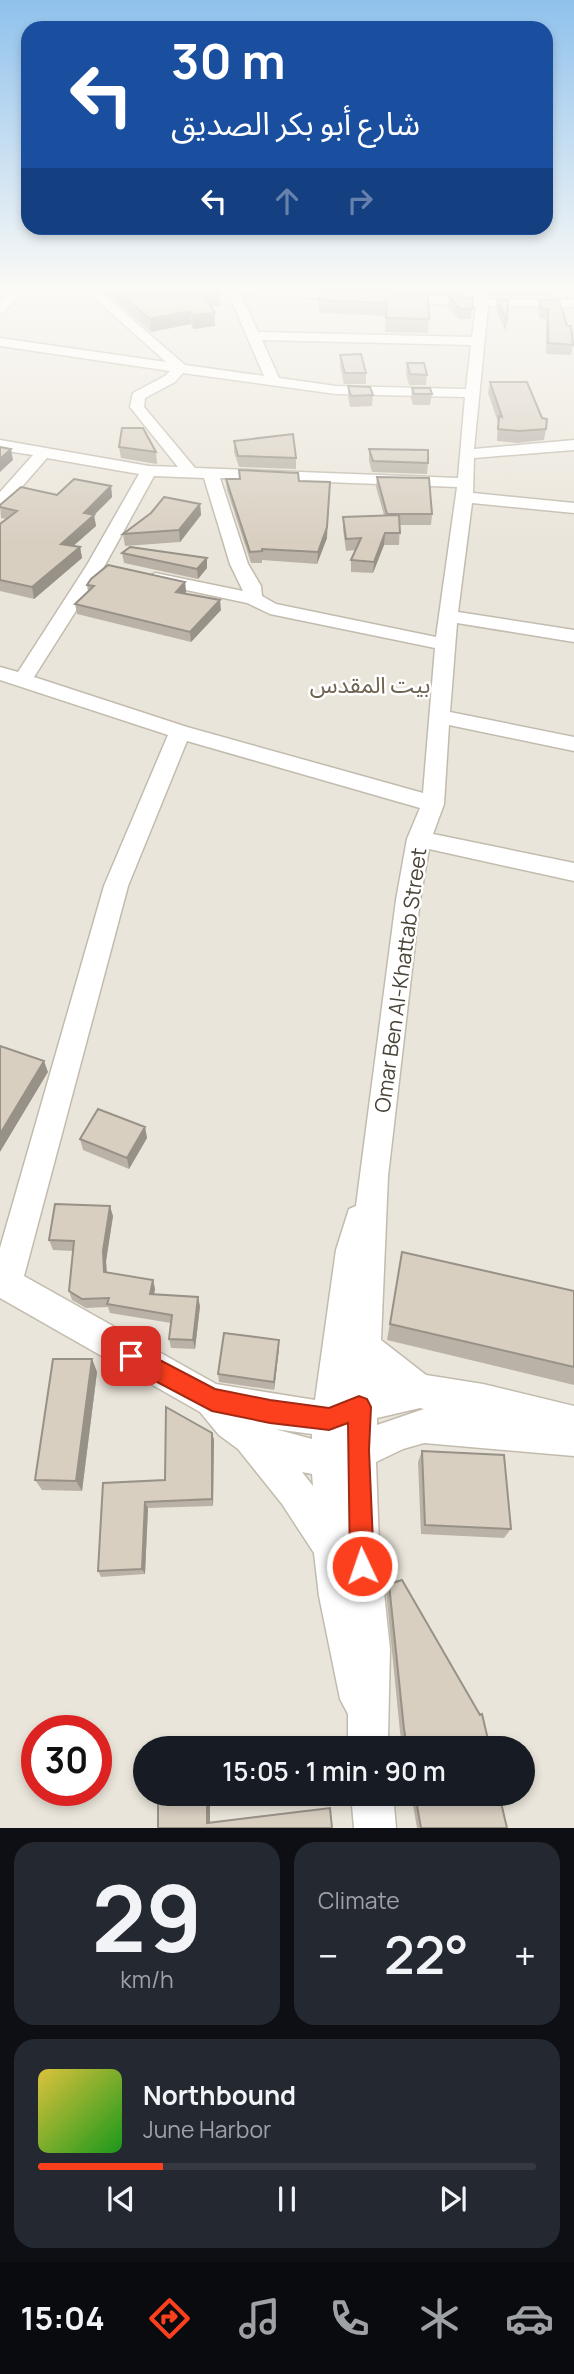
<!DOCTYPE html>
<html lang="en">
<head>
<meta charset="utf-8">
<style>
	body { margin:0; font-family:Manrope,"Noto Sans Arabic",sans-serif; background:#242831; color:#f1f3f6; height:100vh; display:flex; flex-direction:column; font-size:26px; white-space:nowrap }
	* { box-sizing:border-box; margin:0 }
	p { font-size:23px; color:#9ea1a6 }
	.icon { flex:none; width:38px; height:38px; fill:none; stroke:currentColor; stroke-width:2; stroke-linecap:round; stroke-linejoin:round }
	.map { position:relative; height:1828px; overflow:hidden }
	.drawer { display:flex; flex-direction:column; gap:14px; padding:14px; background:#0d0f14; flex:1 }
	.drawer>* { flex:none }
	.top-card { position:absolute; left:21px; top:21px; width:532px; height:214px; border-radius:21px; box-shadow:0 4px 10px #0003; background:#1a4fa0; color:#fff; overflow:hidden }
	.speed { position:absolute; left:21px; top:1715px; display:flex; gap:14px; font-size:35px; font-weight:700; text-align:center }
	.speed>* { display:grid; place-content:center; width:91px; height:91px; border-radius:50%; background:#171b24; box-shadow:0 4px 10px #0003; line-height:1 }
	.speed .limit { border:10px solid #d22; background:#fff; color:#111 }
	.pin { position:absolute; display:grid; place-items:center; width:60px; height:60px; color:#fff; margin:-30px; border-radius:14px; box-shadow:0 4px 10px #0006 }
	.me { position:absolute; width:77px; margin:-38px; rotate:357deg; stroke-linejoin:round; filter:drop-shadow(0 0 5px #0008) }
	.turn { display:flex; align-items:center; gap:24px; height:147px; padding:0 35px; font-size:32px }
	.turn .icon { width:91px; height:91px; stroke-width:2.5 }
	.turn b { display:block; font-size:49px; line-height:60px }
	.lanes { display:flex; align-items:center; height:66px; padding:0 35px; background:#0003; justify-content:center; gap:35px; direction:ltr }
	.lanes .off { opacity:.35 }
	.big { font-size:52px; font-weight:600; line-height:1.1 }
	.drawer .widget { flex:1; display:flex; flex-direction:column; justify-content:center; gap:10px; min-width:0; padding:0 24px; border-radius:21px; background:#242831 }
	.drawer .dial { align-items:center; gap:0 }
	.dial b { font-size:91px; line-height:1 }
	.song { display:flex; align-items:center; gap:21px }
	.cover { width:84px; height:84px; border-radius:10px; background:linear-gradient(135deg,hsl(50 70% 55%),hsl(120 70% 35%)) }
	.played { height:7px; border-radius:4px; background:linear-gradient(90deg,#fc3f1d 25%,#363941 25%) }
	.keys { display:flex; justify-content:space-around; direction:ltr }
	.heat { display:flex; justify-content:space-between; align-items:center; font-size:38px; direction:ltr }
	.drawer .tiles { flex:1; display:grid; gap:14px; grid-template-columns:1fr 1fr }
	.widget:last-child { grid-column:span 2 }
	.trip { position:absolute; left:133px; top:1736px; width:402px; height:70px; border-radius:35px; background:#171b24; box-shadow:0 4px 10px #0003; font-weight:600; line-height:70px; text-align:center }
	.menu { display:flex; height:112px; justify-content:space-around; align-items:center; background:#090b0e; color:#9ea1a6 }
	.menu .icon { width:49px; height:49px }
	.menu .selected { color:#fc3f1d }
	.menu b { font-size:32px; color:#f1f3f6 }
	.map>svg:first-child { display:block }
	.residential { fill:#eae5da; fill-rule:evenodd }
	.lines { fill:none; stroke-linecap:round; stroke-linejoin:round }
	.minor-casing { stroke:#c2bbae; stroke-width:3 }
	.minor { fill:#fff; fill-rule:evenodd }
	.wall { fill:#bab2a6 }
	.shaded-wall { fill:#979187 }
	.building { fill:#d8cfc1; stroke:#979187; stroke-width:2 }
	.route { fill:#fc3f1d; stroke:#a42913; stroke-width:2 }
	.labels { text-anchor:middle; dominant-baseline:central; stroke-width:5; stroke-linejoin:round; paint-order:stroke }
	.street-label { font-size:21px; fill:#4b4439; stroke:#fff }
	.neighbourhood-label { font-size:23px; fill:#6e6250; stroke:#fff }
</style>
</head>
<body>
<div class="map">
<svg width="574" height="1828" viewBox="0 0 574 1828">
	<rect width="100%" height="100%" fill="#f6f3ec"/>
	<path class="residential" d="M0,287H574V1828H0ZM37,1731H96V1790H37ZM145,1748H523V1794H145Z"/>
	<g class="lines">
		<g class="minor-casing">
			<path id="minor" d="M14,287H27L4,312L0,313V302Z
				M82,287H95L185,365L264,376L228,293L187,291L181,287H254L353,292L359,296L353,300L241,294L258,332L472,337L476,306L396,302L390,298L396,294L475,298L467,287H480L487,299H574V307L488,306L474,449L574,440V450L474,458L473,493L574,503V513L472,503L458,612L574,630V642L457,623L450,712L574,737V751L449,725L444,804L433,834L574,863V881L429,849L420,900L388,1176L381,1340L426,1375L483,1384L574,1406V1456L424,1443L403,1449L376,1462L379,1545L390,1649L388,1737L384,1748H352L348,1737V1714L340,1699L319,1596L314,1553L282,1504L238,1449L219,1435L200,1412L0,1298V1248L104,886L168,735L0,680V667L18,672L87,565L139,474L47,458L6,505L0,507V492L33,455L0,450V440L149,466L178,467L130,407L133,393L165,376L170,371L0,346V338L166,362ZM262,340L471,345L466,389L336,386L279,378ZM183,373L336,394L465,397L458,478L195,468L144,407L145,398L175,382ZM154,476L204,478L230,564L243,591L155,573L146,578L149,582L247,603L270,614L435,648L423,793L187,727L34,677L105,565ZM220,478L457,487L436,637L276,604L262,596L261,586L248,564ZM187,741L420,808L407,839L396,900L356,1206L349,1209L336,1250L315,1400L216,1384L24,1276L128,886ZM420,1408L424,1409L377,1425V1418ZM275,1429L312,1434V1439ZM302,1472L312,1474L313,1486Z
				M351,1794H393L396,1828H354Z"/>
		</g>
		<use href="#minor" class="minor"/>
	</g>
	<path class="wall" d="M99,287H218L220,293L221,306H211L215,313V326L193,329L191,324L151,332Z
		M323,287H386V291L429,319L428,333L385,332L386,316L319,313V300Z
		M427,287H462L461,296L434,294Z
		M486,287H554L553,296H490Z
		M449,297L473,298L471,319H459L448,307Z
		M497,300L507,321L506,332L496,310Z
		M539,300H559L573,345L571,355L546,354V319H540L538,310Z
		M340,355L366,373V384H344L340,366Z
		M407,363L427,375L426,385H409L406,373Z
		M490,382L546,429L544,440L517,443L497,441L498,422L488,393Z
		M348,386L373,395L372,406L350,407L348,397Z
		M412,388L432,394L430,405H413L411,398Z
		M234,441L296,458V469L239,467L234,452Z
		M119,447L156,452L157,464L121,458Z
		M369,449L428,463L427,474L372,472L369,461Z
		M377,477L432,514L431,525H400L399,545H384L373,573L351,572V560L355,550L346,551L343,529V517L384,515L376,487Z
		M226,479L299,481L327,538L317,564L262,560V563H251L227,490Z
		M111,486L112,497L94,515L96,526L73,546L80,547L82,558L34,599L0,591V524L7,519L1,518L0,505Z
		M200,504L201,515L180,542L125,546L123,534Z
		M122,553L207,568L198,579L124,563Z
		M185,582L186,592L185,594L221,610L191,642L77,614L75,604L88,592L87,585Z
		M145,1127L147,1138L129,1169L83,1150L80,1139Z
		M113,1216L106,1261L107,1272L153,1280L155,1289L154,1294L200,1306L195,1349L171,1348L169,1339L171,1323L110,1313L108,1307L86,1308L72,1300L69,1291L73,1251L53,1250L49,1240Z
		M402,1252L574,1291V1385L387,1340Z
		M279,1348L274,1390L219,1382L218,1374Z
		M92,1359L97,1372L82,1491L42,1490L35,1480Z
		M212,1433L214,1440L213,1506L148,1508L145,1574L101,1577L98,1571L103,1483L165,1480Z
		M422,1451L511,1529L504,1538L421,1534L418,1462Z
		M389,1584L490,1748H403L400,1732L386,1591Z
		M411,1794H500L507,1828H417Z"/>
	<path class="shaded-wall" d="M190,311L191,324L151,332L150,319Z
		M215,313V326L193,329L192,315Z
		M11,449L13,460L0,472V459Z
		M330,482L327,538L317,564L318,552Z
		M111,486L112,497L94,515L96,526L63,555L61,544L84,513Z
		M200,504L201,515L180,542L179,530Z
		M385,533L384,545L373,573L374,562Z
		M80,547L82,558L34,599L32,587Z
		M207,558V568L198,579L197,569Z
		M185,582L186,592L177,602L176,592Z
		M220,600L221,610L191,642L190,632Z
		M44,1061L48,1072L0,1152V1134Z
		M145,1127L147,1138L129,1169L127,1158Z
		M110,1206L113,1216L106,1261L107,1281L104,1272L103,1251Z
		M153,1280L155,1289L152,1303L150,1294Z
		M198,1297L200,1306L195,1349L193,1340Z
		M279,1340V1348L274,1390V1382Z
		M92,1359L97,1372L82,1491L76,1481Z
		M212,1433L214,1440L213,1506L212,1499Z
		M145,1502L148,1508L145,1574L142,1569Z
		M207,1794H210V1824L207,1823Z"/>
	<path class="building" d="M112,287H218L220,293L203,294L215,313L192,315L190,311L150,319Z
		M321,288L428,293L429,319L386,318L387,303L319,300Z
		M449,297L473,298L472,309H460Z
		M497,300H508L507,321Z
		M539,300H559L567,326H571L573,345L548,343V309H542Z
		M361,354L366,373H345L340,355Z
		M407,363H424L427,375L410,374Z
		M490,382H527L542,418L547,419L546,429L519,431L498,429L499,416L502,417Z
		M348,386L370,387L373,395L351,396Z
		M412,388H430L432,394H414Z
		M122,428H143L156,452L119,447Z
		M293,434L296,458L238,456L234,441Z
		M0,447L11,449L0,459Z
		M369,449L428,450V463L373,461Z
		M239,470L298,473L299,481L330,482L327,527L318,552L262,549V551L250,552L226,479H240Z
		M377,477L429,478L432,514H387Z
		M74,479L111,486L84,513L94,515L61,544L80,547L32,587L0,580V524L17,511L0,507V505L21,487L57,495Z
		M164,497L200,504L179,530L123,534L151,513Z
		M399,515L400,533H385L374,562L351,560L361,538L346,539L343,517Z
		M130,547L207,558L197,569L122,553Z
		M108,565L185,582L176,592L220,600L190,632L75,604L94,586L87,585L91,579Z
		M0,1046L44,1061L0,1134Z
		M98,1109L145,1127L127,1158L80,1139Z
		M55,1204L110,1206L103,1251L104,1272L153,1280L150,1294L198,1297L193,1340L169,1339L172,1315L107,1304L109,1298L82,1299L69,1291L74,1241L49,1240Z
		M402,1252L574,1291V1367L390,1324Z
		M224,1333L279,1340L274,1382L218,1374Z
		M53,1359H92L76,1481L35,1480Z
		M166,1407L212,1433V1499L145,1502L142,1569L98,1571L103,1483L165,1480Z
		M422,1451L504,1455L511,1529L425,1525Z
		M402,1580L480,1715L482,1714L490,1748H407L404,1729L389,1584Z
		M158,1794H207V1823L330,1808L332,1828H158Z
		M415,1794H499L507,1828H421Z"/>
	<linearGradient id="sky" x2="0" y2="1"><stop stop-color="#8fc1ec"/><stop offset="0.53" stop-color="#fbfaf6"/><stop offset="1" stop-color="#fbfaf6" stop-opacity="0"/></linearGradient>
	<rect width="574" height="543" fill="url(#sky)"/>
	<path class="route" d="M131,1345L215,1389L270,1400L329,1408L359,1396L367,1399L371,1407L369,1450L374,1566L371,1575L362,1578L353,1575L350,1566L348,1423L329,1430L270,1423L212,1411L123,1364L120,1356L123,1348Z"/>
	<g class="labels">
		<g class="street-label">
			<text transform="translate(400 980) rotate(-82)">Omar Ben Al-Khattab Street</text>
		</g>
		<g class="neighbourhood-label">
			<text x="370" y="684">بيت المقدس</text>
		</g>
	</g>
</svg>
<div class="speed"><div class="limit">30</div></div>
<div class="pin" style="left:131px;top:1356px;background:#d93025"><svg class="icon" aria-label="arrive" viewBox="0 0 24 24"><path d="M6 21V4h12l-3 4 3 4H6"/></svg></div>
<svg class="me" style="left:362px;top:1566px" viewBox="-20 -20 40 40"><circle r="17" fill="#fc3f1d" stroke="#fff" stroke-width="3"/><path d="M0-11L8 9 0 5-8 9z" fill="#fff"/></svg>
<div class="trip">15:05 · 1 min · 90 m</div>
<div class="top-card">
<div class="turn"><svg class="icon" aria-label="left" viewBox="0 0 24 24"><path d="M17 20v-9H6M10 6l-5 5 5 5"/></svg><div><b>30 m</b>شارع أبو بكر الصديق</div></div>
<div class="lanes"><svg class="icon" aria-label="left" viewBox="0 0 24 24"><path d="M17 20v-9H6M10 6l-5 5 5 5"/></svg><svg class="icon off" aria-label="ahead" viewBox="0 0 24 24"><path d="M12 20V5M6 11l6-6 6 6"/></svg><svg class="icon off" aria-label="right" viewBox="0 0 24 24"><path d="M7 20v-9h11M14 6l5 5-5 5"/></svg></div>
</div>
</div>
<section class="drawer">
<div class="tiles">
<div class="widget dial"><b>29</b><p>km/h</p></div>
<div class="widget"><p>Climate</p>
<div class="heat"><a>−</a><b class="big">22°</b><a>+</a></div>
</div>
<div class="widget">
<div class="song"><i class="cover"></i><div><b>Northbound</b><p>June Harbor</p></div></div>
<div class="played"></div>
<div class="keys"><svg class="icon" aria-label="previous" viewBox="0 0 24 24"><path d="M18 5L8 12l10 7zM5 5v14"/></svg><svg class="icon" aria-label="pause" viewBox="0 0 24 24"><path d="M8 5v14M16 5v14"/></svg><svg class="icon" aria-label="next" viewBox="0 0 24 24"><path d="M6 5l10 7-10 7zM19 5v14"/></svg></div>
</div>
</div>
</section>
<nav class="menu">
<b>15:04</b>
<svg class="icon selected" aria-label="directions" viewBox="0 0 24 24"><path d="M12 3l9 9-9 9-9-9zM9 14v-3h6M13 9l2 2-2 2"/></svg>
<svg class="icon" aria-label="music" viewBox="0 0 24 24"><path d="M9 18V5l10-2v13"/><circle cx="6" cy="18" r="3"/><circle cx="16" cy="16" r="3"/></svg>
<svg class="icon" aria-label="phone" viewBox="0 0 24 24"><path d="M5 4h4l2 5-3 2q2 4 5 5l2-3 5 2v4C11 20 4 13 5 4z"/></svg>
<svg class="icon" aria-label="climate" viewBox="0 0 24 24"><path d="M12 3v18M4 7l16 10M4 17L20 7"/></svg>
<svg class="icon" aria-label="car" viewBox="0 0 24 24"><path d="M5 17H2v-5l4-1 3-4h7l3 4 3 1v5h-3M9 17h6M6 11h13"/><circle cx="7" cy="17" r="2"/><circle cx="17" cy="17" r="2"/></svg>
</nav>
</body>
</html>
